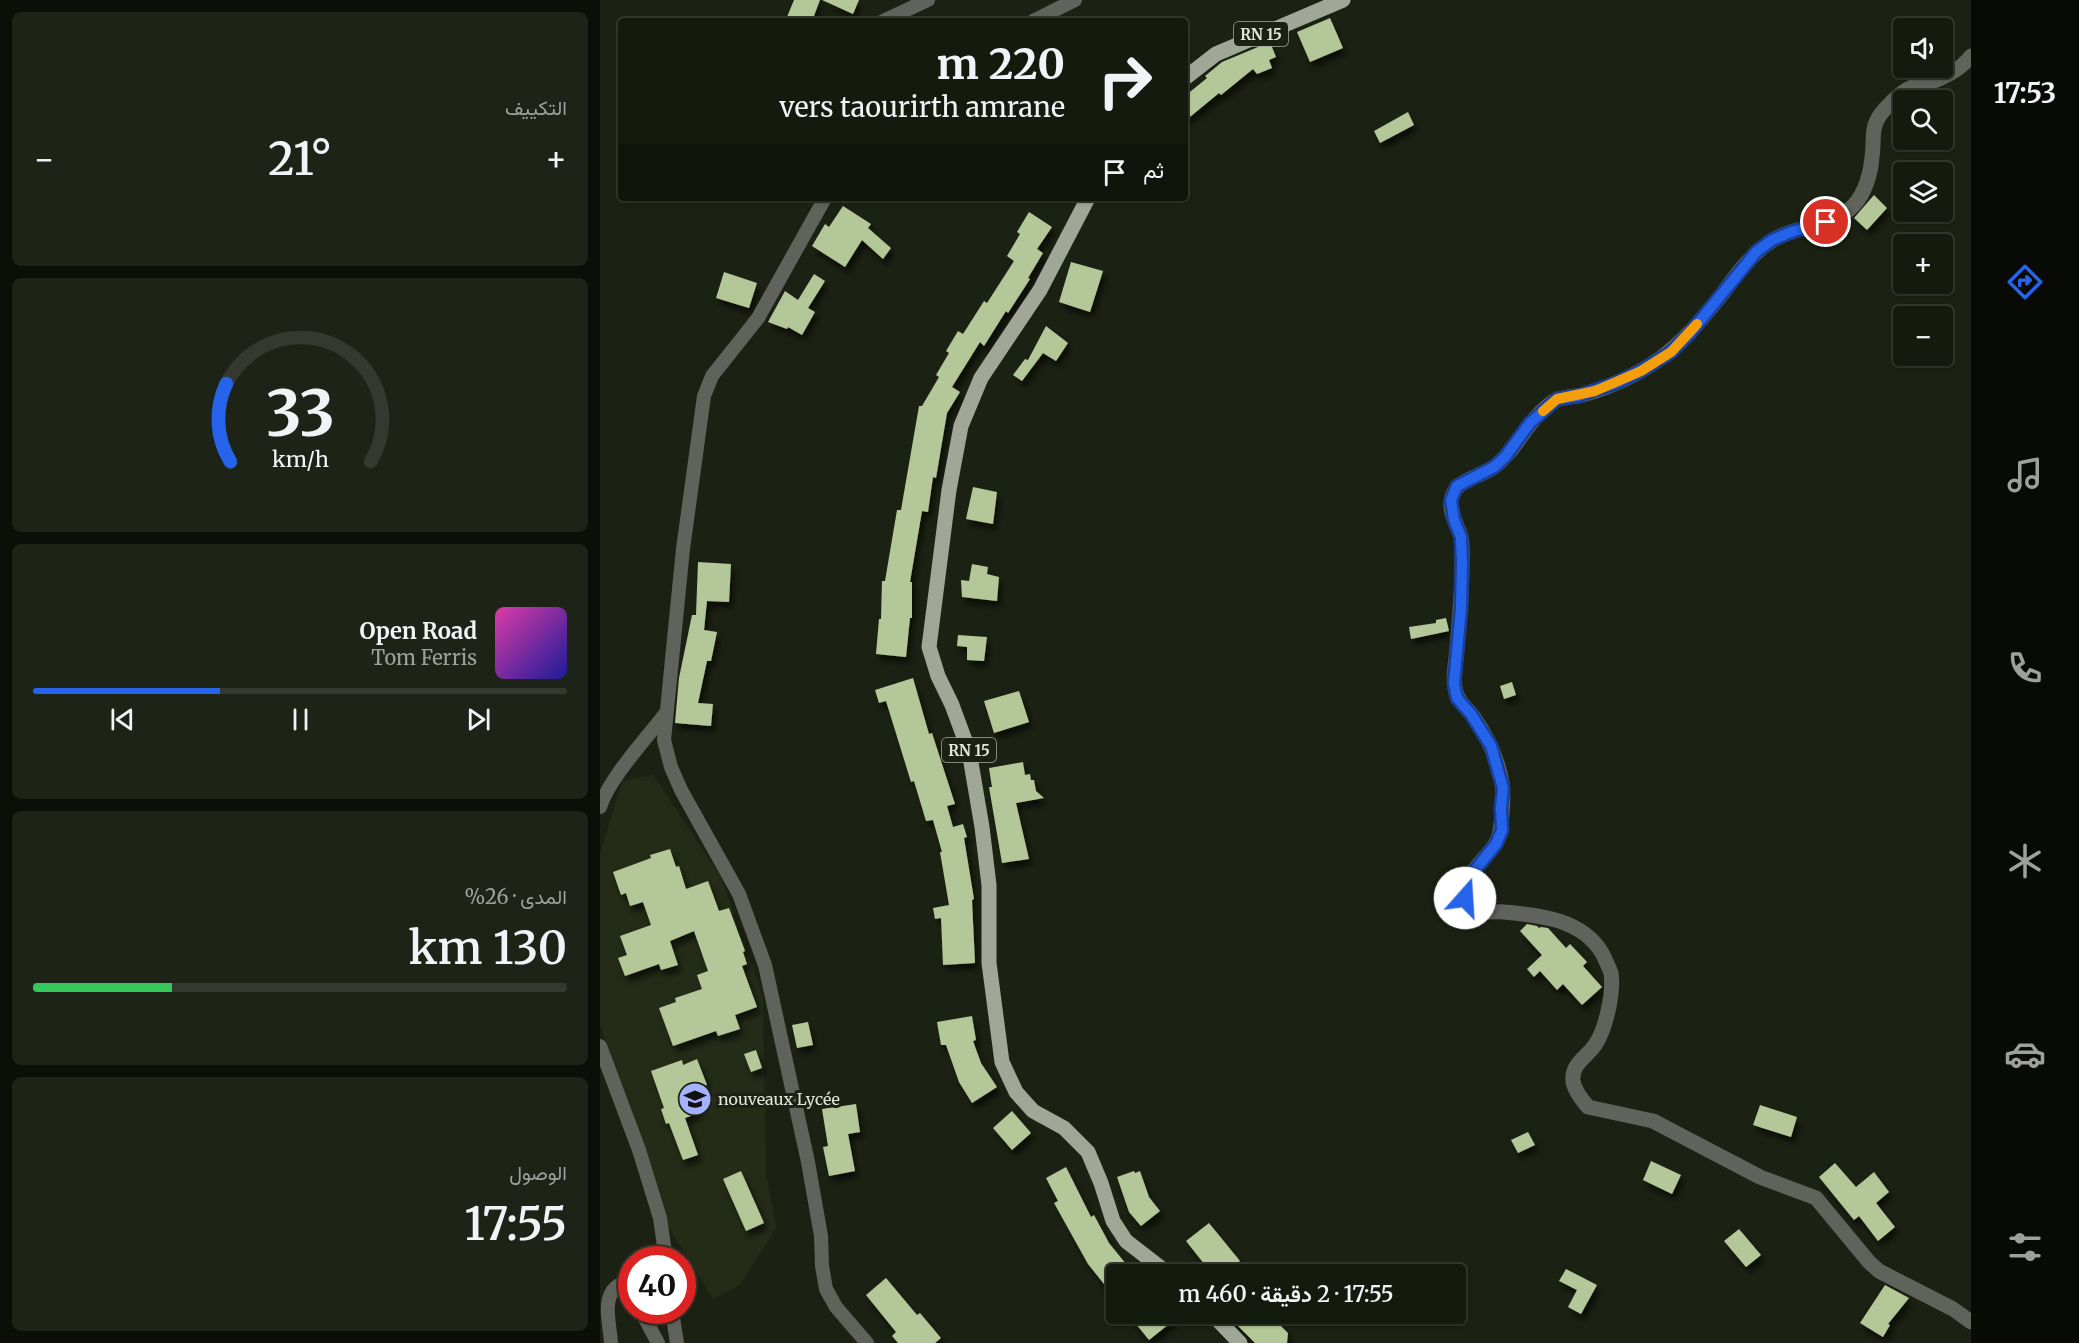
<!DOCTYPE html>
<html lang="ar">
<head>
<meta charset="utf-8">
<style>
	body { margin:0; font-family:Merriweather,Vazirmatn,serif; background:#1e2317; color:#f1f3f6; direction:rtl; height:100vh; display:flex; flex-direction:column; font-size:22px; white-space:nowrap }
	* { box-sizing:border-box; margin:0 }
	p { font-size:20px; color:#9da19e }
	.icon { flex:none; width:33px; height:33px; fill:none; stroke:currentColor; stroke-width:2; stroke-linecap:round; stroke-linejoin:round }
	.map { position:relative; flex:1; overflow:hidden; direction:ltr }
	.drawer { display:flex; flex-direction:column; gap:12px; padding:12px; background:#0c0e08; width:600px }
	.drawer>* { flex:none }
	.top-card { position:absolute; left:18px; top:18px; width:570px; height:183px; border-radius:6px; box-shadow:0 2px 4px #0004,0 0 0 2px #34382e; direction:rtl; background:#151a0e; color:#f1f3f6; overflow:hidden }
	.controls { position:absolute; left:1293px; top:18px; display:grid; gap:12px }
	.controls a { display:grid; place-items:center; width:60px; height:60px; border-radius:6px; background:#151a0e; box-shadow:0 2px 4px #0004,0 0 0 2px #34382e; font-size:30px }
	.speed { position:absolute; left:18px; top:1246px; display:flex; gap:12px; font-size:30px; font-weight:700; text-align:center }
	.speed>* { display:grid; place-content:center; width:78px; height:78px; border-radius:50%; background:#151a0e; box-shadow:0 2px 4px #0004,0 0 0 2px #34382e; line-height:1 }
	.speed .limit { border:9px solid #d22; background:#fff; color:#111 }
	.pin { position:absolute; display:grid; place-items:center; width:51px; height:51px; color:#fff; margin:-26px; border:3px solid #fff; border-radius:50%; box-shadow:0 2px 6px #0007 }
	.me { position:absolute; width:66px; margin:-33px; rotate:19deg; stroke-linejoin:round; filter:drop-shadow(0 0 4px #0008) }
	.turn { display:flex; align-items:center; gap:21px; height:126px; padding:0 24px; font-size:27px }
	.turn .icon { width:78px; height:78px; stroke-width:2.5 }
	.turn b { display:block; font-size:42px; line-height:51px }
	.then { display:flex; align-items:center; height:57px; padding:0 24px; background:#0003; gap:12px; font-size:22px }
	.big { font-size:45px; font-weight:600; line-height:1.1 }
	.drawer .tile { flex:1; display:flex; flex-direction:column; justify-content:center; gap:9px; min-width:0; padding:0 21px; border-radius:9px; background:#1e2317 }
	.drawer .dial { align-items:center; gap:0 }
	.dial svg { height:156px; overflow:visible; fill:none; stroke:#34382e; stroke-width:7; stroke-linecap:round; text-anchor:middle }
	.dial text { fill:#f1f3f6; stroke:none }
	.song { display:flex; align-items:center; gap:18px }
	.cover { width:72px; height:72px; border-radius:9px; background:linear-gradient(135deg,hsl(320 70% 55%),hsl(240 70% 35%)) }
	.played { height:6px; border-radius:3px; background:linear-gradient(90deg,#2563eb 35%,#34382e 35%) }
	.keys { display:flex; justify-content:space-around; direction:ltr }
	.heat { display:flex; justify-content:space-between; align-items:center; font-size:33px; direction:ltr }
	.charge { height:9px; border-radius:4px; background:linear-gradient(90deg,#34c759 26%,#34382e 0) }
	.trip { position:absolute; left:506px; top:1264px; width:360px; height:60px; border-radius:6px; background:#151a0e; box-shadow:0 2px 4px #0004,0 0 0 2px #34382e; font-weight:600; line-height:60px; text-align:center; direction:rtl }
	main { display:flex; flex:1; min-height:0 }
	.tab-bar { display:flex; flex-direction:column; width:108px; justify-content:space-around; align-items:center; background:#080a06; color:#9da19e }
	.tab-bar .icon { width:42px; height:42px }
	.tab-bar .selected { color:#2563eb }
	.tab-bar b { font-size:27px; color:#f1f3f6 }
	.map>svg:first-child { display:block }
	.built { fill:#242c17 }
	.building { fill:#b4c798; filter:url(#shadow) }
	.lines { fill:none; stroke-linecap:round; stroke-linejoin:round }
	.minor { stroke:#5f635b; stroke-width:14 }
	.tertiary { stroke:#5f635b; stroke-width:15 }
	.primary { stroke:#a0a797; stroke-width:15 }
	.route-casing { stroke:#184099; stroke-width:15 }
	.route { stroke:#2563eb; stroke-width:10 }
	.slow { stroke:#f59e0b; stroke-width:10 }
	.labels { text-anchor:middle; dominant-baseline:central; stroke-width:6; stroke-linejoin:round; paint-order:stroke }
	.shield { fill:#1c2213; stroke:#a6aa9f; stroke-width:1.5 }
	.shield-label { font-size:15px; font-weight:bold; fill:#e1e5db }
	.poi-label { font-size:16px; fill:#e1e5db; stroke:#1c2213; text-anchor:start }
</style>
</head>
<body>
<main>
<nav class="tab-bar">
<b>17:53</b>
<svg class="icon selected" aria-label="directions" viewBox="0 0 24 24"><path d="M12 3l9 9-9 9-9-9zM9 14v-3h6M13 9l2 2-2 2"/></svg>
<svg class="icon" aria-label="music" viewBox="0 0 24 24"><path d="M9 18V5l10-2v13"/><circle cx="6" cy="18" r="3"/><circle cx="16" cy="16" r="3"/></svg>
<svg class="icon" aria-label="phone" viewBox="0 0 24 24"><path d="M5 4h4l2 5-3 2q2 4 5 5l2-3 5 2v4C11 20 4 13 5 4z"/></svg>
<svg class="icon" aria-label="climate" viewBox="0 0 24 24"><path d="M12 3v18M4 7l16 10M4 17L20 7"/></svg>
<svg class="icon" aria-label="car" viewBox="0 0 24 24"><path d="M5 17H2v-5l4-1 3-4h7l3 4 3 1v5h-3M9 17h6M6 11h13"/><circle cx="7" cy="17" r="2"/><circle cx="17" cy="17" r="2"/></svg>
<svg class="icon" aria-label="filters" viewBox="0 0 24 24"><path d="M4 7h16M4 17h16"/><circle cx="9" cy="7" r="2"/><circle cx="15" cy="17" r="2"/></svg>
</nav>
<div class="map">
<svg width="1371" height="1343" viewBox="0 0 1371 1343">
	<defs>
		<filter id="shadow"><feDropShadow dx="3.5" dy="6" stdDeviation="3" flood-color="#0009"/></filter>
	</defs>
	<rect width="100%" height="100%" fill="#1c2213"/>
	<path class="built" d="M53,775L121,877L163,997L166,1173L176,1228L140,1285L113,1299L68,1226L0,1024V855L22,781Z"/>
	<path class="building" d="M194,0H220L212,21H196L187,17Z
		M222,0H259L253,14Z
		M730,18L743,48L710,62L697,32Z
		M670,42L676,57L669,60L672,68L657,74L653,69L621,95L619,93L585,121V96L607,78L605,76L622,62Z
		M808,112L814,125L780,143L774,131Z
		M1274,195L1287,208L1267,230L1254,218Z
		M243,206L271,224L268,228L291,248L283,259L262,240L245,267L212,246L225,224L229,227Z
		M429,212L452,227L437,249L443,253L428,278L430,279L408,313L406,311L384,346L380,342L352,387L360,392L347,413L336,478L333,477L328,512L322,511L310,582H312V618H310L306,657L276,654L279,619H281L282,581H285L297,510H301L319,406H322L339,377L336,375L349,353L346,351L358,331L363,334L384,301L387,303L414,261L407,256L420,234L417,232Z
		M471,262L503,271L490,312L459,302Z
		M124,272L157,283L149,308L116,298Z
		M214,274L225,281L208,308L215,312L202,335L188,327L187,329L168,322L185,291L198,300Z
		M446,326L468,343L456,361L443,353L422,381L413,375L425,359L428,360Z
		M373,487L397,492L393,524L366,519Z
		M98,562L131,564L129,602L107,601L104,630L117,632L111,661H107L98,703L113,704L111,726L75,723L79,678L92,615H96Z
		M372,564L388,567L387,574L399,577L397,601L362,597L361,580L369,581Z
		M846,618L849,631L811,639L809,627L836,623V620Z
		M358,635L387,637L384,661L367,660V647L357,646Z
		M313,678L329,734L332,733L355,804L347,806L353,827L363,824L367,837L364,838L374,899L372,900L375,963L343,965L341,918L335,919L333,908L349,905L340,852H342L333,820L326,821L314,781L311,782L286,701L279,703L275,690Z
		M912,682L916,695L904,699L900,686Z
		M419,691L429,722L394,733L384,701Z
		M423,762L425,775L430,774L431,780H434L436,791L444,798L416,803L429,859L402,863L389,787H392L389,768Z
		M70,849L76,867L79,866L86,889L108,881L119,911L129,908L145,951L143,952L147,964L142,966L157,1007L135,1015L140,1029L118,1036L116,1031L73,1046L59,1008L76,1002L75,998L102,989L97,975L108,971L94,931L70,941L78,965L61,970L59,964L25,976L18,958L27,955L20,936L51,925L43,902L30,906L26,893L21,895L13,872L51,858L50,855Z
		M927,924L937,926L939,928L941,927L948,928L966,948L970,944L987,962L983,966L1002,987L982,1005L963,984L957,990L940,971L934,977L927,969L942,955L920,931Z
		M372,1016L376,1040L373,1041L381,1063L397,1087L372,1103L359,1082L346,1045H341L337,1022Z
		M208,1022L213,1045L197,1048L192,1025Z
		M156,1050L162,1068L151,1072L144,1054Z
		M97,1059L107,1085L95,1089L101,1104L96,1106L99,1113L85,1118L98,1155L83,1160L69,1123L66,1124L61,1109L64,1108L51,1071L82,1060L83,1065Z
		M256,1104L260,1132L248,1134L255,1171L229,1176L223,1147L228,1146L222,1109Z
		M1160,1105L1197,1117L1191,1137L1153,1125Z
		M412,1111L431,1133L412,1150L393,1128Z
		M928,1132L935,1145L918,1153L911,1140Z
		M1051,1161L1081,1175L1072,1194L1043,1180Z
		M1235,1163L1256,1187L1274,1172L1289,1192L1276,1203L1295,1227L1278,1241L1259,1216L1254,1220L1219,1177Z
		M466,1167L491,1217L494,1215L509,1243L535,1275H516V1299L488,1264L454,1203L458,1201L446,1178Z
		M141,1171L164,1223L146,1231L123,1179Z
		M534,1171L535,1173L540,1171L549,1197L560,1211L541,1226L529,1212L517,1177Z
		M609,1223L640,1261L633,1266L641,1275H613L586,1241Z
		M1139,1229L1161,1255L1146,1267L1124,1241Z
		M966,1269L997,1285L981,1314L968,1307L977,1290L959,1281Z
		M286,1278L317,1315L320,1313L341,1338L335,1343H298L292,1336L296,1332L266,1295Z
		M1285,1285L1309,1298L1288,1324L1290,1325L1283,1337L1260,1323Z
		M528,1314H569L574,1320L549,1340Z
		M626,1314H666L672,1321L674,1319L688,1333L687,1343H655Z"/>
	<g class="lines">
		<path class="minor" d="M283,21L328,0
			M433,21L475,0
			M225,198L158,318L112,376L104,396L83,549L64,740L71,767L81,790L139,894L165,965L208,1162L221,1236L222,1266L226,1289L236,1307L267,1343
			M0,807C10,777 46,739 65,714
			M0,1046L39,1150L60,1218L66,1260
			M41,1311L58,1343
			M72,1311L77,1343
			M11,1343C10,1323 0,1294 21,1284L32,1292"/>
		<path class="tertiary" d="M1371,56C1361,69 1344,78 1328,83C1323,85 1318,85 1314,86C1304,90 1292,101 1285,109C1269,126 1275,137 1272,157C1271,173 1265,193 1254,205C1232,229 1193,224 1167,244C1149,257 1136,275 1123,293C1098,325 1073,354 1037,373C1020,382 1001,390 982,395C973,397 962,396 954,401C928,418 918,449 894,467C879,478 853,479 851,502C850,515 858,526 861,537C863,547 862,558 862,567C862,594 859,621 857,648C856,662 852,679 856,692C858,702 867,708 873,716C887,736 898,759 902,783C904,794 902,832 897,841C889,857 859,878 865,897C867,904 875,909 882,911C888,913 897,911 904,912C939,915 982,919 1002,953C1005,959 1009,967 1011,973C1014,992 1006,1029 995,1045C987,1057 971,1064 973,1081C974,1090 982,1100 988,1107L1053,1121L1160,1177L1216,1198L1269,1262L1279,1271L1353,1309L1371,1322"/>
		<path class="primary" d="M585,78L616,54L743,0
			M488,198L440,290L381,378L361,426L349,490L329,647L338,676L352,705L369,751L382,827L389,885V963L402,1062L416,1092L433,1111L464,1128L488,1152L501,1183L513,1221L526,1241L570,1275
			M612,1314L640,1343"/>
	</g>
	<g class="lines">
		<g class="route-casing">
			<path id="route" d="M865,898L864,890L867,880L896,844L902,830L901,808L903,788L891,746L871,714L857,698L854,684L861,608L862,564L861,537L854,520L851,500L857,486L894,467L905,457L930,423L957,399L978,396L1016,383L1041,371L1071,352L1090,333L1156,252L1172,240L1191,232L1226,222"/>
		</g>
		<use href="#route" class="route"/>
		<path class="slow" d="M943,411L957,399L995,391L1041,371L1071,352L1097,324"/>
	</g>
	<defs>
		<g id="school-disc" transform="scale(1.725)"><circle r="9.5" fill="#a4b1fc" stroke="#1c2213"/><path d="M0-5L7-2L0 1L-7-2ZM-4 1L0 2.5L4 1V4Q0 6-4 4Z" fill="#111"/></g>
	</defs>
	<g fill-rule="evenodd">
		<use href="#school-disc" x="95" y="1099"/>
	</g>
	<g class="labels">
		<g class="shield">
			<rect x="634" y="22" width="54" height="24" rx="4.5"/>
			<rect x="342" y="738" width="54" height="24" rx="4.5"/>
		</g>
		<g class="shield-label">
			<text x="661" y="34">RN 15</text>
			<text x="369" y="750">RN 15</text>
		</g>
		<g class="poi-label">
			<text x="118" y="1099">nouveaux Lycée</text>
		</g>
	</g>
</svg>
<div class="controls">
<a><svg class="icon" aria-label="sound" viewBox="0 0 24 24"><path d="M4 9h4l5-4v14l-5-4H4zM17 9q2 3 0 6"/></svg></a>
<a><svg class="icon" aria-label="search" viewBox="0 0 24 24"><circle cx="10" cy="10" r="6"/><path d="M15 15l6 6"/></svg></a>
<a><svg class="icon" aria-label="layers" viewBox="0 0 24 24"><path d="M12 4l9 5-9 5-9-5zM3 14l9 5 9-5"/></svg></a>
<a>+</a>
<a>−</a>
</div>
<div class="speed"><div class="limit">40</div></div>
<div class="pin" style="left:1226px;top:222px;background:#d93025"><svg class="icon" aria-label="arrive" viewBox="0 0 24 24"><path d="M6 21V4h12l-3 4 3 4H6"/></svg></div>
<svg class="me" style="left:865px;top:898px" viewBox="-20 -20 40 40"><circle r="19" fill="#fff"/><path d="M0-13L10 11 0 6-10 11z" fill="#2563eb"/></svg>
<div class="trip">17:55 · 2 دقيقة · 460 m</div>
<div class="top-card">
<div class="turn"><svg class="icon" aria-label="right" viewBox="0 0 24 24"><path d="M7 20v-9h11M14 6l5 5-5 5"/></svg><div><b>220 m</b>vers taourirth amrane</div></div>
<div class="then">ثم<svg class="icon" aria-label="arrive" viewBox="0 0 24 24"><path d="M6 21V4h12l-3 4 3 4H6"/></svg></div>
</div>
</div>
<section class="drawer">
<div class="tile"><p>التكييف</p>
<div class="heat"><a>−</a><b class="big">21°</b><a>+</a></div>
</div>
<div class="tile dial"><svg viewBox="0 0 100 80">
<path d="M14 69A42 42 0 1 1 86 69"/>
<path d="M14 69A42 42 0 0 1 12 29" stroke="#2563eb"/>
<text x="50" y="56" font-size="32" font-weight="700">33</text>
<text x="50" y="72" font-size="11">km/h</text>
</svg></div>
<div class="tile">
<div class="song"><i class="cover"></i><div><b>Open Road</b><p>Tom Ferris</p></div></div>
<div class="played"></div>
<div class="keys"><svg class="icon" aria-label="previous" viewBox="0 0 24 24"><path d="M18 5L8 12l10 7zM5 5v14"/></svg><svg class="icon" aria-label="pause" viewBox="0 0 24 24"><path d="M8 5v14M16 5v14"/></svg><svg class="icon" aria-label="next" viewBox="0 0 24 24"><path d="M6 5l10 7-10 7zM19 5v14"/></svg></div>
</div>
<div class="tile"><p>المدى · 26%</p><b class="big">130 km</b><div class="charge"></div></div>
<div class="tile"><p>الوصول</p><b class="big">17:55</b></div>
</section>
</main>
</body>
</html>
